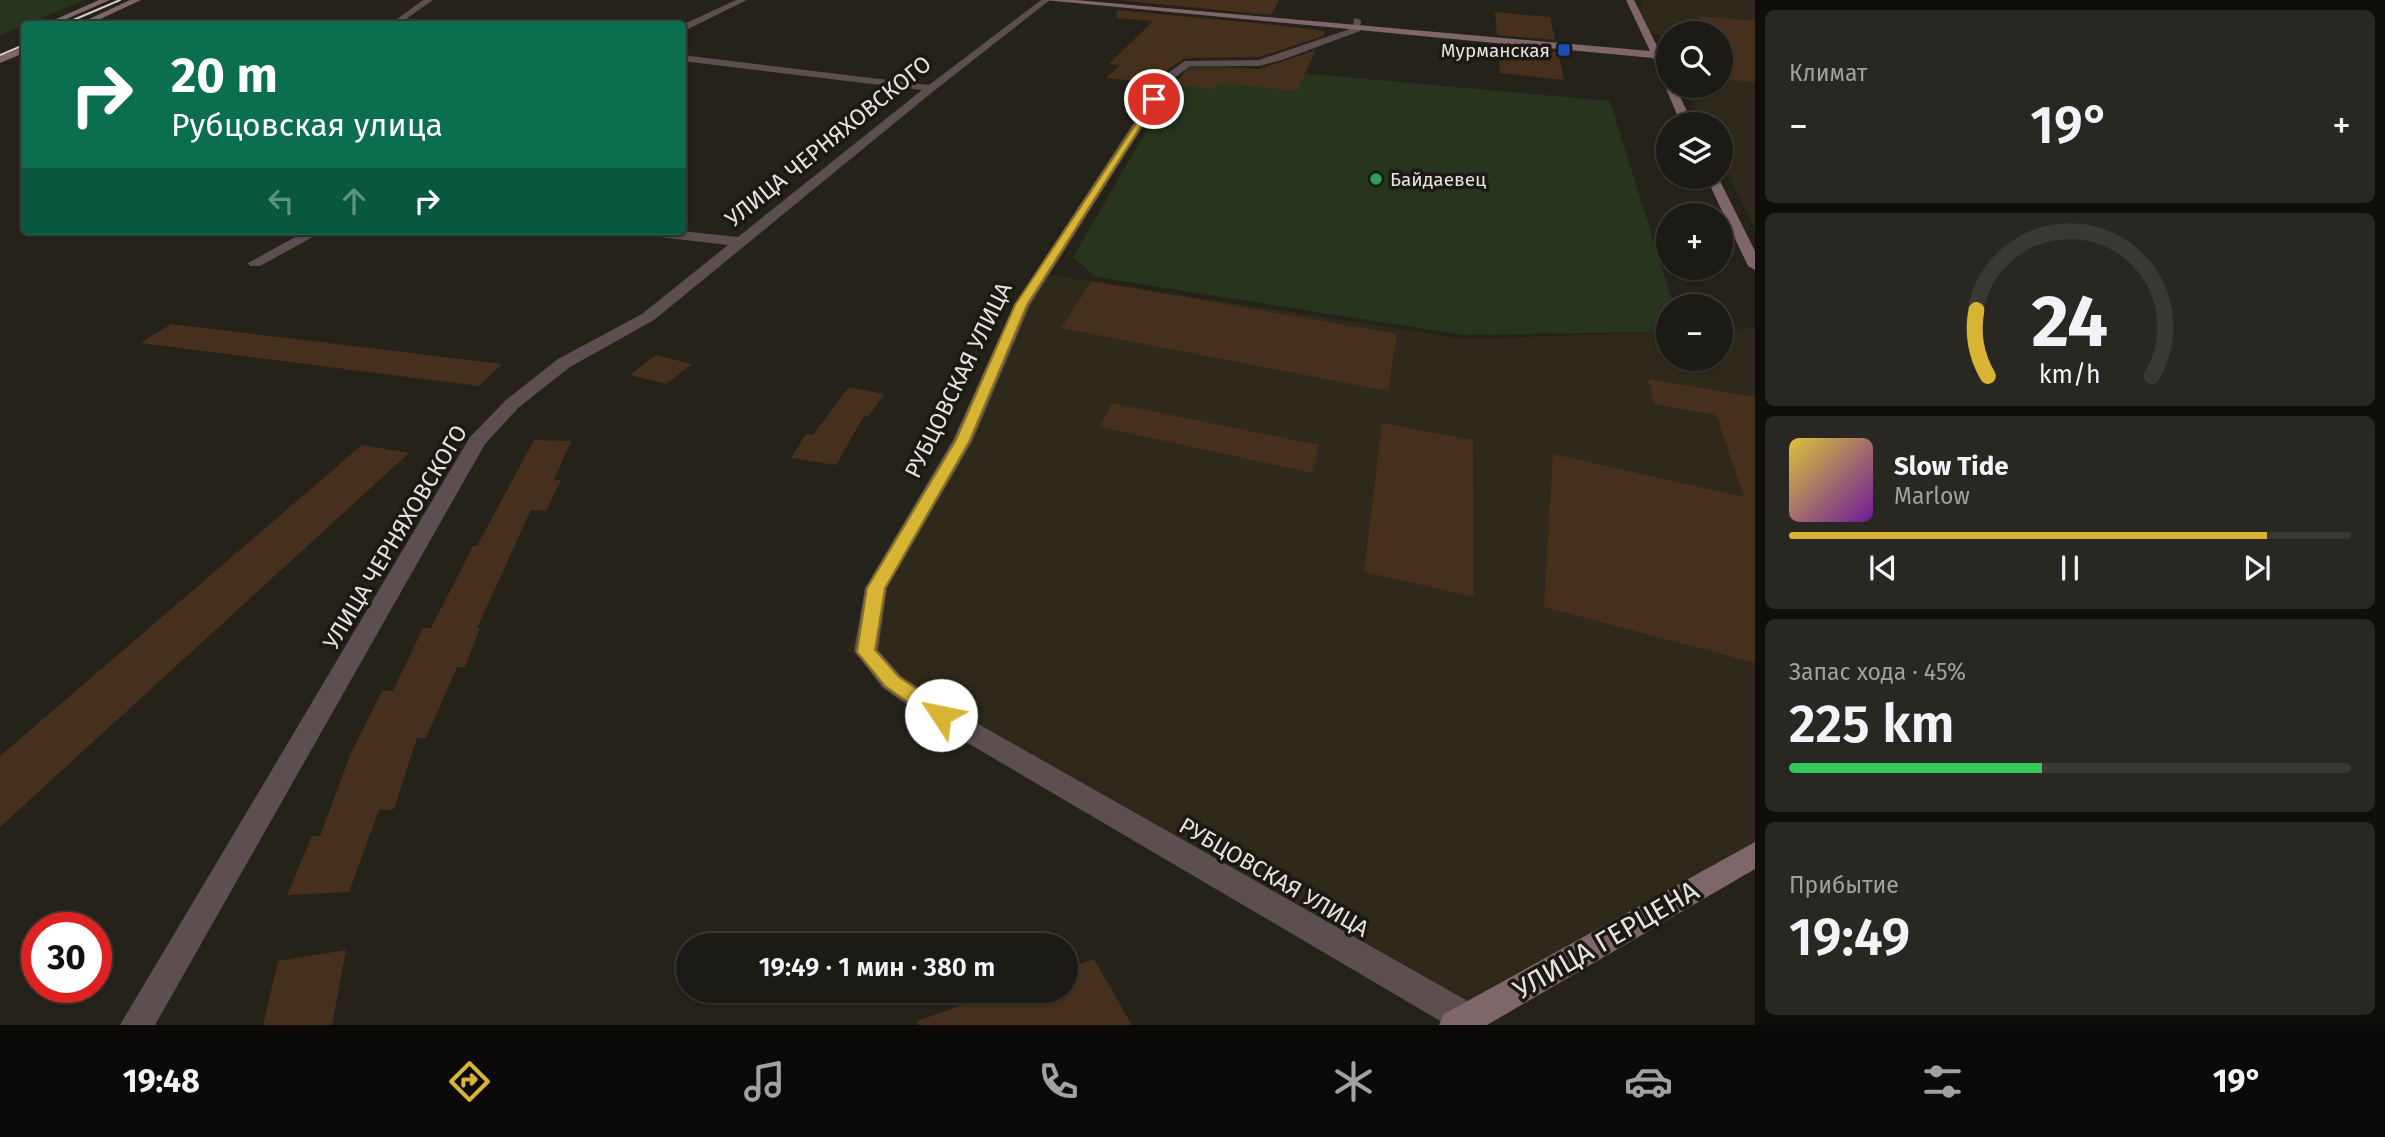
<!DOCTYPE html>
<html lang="ru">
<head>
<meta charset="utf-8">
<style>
	body { margin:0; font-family:"Fira Sans",sans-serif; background:#292722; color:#f1f3f6; height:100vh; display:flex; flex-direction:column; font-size:26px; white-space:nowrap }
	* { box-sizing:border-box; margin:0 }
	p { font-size:23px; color:#a0a1a0 }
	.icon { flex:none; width:38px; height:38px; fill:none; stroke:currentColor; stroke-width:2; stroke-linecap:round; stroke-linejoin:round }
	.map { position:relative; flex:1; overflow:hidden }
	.drawer { display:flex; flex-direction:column; gap:10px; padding:10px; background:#0f0e0b; width:630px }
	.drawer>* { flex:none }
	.top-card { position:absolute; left:21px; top:21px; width:665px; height:214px; border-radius:7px; box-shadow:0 2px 5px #0004,0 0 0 2px #3a3834; background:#0b6e4f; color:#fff; overflow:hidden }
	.buttons { position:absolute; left:1656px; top:21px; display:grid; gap:14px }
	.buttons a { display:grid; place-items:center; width:77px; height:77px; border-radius:50%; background:#1c1a14; box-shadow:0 2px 5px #0004,0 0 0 2px #3a3834; font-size:35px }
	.speed { position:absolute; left:21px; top:912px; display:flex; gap:14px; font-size:35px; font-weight:700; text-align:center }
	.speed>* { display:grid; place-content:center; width:91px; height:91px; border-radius:50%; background:#1c1a14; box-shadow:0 2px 5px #0004,0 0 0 2px #3a3834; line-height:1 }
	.speed .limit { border:10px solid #d22; background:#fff; color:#111 }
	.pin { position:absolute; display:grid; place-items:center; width:60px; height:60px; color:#fff; margin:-30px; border:4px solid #fff; border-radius:50%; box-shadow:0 2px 7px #0007 }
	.me { position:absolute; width:77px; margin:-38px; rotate:304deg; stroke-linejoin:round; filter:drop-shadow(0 0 5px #0008) }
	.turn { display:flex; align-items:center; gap:24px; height:147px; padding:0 35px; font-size:32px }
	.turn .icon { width:91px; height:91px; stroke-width:2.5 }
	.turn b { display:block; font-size:49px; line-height:60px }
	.lanes { display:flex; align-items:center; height:66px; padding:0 35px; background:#0003; justify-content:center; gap:35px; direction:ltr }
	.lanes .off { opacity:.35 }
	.big { font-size:52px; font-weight:600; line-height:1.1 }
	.drawer .tile { flex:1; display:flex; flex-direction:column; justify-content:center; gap:10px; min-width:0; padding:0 24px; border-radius:10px; background:#292722 }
	.drawer .dial { align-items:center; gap:0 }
	.dial svg { height:182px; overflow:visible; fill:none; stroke:#3a3834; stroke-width:7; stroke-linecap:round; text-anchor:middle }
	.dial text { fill:#f1f3f6; stroke:none }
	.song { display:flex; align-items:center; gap:21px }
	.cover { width:84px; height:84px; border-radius:10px; background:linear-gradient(135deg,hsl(50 70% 55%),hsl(280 70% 35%)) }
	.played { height:7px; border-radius:4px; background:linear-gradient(90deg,#d8b434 85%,#3a3834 85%) }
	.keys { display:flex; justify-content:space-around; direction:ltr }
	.heat { display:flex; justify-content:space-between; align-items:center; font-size:38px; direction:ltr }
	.charge { height:10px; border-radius:5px; background:linear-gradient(90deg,#34c759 45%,#3a3834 0) }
	.trip { position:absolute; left:676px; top:933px; width:402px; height:70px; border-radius:35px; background:#1c1a14; box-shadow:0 2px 5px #0004,0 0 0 2px #3a3834; font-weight:600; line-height:70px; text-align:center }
	.menu { display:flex; height:112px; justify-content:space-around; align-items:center; background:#0b0a08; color:#a0a1a0 }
	.menu .icon { width:49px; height:49px }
	.menu .current { color:#d8b434 }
	.menu b { font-size:32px; color:#f1f3f6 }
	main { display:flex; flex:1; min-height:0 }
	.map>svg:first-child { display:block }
	.built { fill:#2e291b }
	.green { fill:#27351f }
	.building { fill:#462f1c }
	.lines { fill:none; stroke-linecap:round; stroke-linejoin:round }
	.minor { fill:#5d4e4f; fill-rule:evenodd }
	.secondary { fill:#7e6669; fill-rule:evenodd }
	.tram { stroke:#d0cfc8; stroke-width:2 }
	.route { fill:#d8b434; stroke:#8c7522; stroke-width:2 }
	.transit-dot { fill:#1a4fb4; stroke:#1b1911; stroke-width:2.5 }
	.leisure-dot { fill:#2e9e5b; stroke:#1b1911; stroke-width:2.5 }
	.labels { text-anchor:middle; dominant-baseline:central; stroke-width:7; stroke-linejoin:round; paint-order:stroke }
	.far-poi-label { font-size:19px; fill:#e4e3dd; stroke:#1b1911; text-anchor:end }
	.street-label { font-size:23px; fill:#e4e3dd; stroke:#1b1911 }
	.near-street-label { font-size:28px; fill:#e4e3dd; stroke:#1b1911 }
</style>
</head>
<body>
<main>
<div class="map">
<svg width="1755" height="1025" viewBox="0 0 1755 1025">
	<rect width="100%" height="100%" fill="#25221a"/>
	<path class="built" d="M1640,0H1755V228L1720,158V124H1704L1685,86H1720V33H1668V49L1663,36L1649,33L1635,10L1643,8Z
		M1043,274L1465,339L1668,332V359H1720V330L1755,328V845L1449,1013L847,651Z"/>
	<path class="green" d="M0,0H85L0,35Z
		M1191,63L1610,101L1674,306H1668V332L1464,335L1096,277L1073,257L1169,92Z"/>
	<path class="building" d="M1118,0H1279L1271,15Z
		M1117,10L1265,24L1325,31L1323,36L1259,57L1185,58L1163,73L1156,83L1106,78L1120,65L1109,64L1153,21L1117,18Z
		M1495,12L1550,17L1555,40L1497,35Z
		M1698,16L1755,21V82L1720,79V33H1713Z
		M1498,46L1558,52L1564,80L1500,73Z
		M1316,50L1297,91L1219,83L1215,89L1172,85L1191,69H1260Z
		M1092,281L1397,334L1388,391L1061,328Z
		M171,324L502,364L479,386L140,343Z
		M656,355L692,364L666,384L630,375Z
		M1648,379L1755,397V663L1544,607L1553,454L1744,497L1716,415L1654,404Z
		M849,387L884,394L868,417L864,416L836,465L791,458L806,434L813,435Z
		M1112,403L1319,445L1313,473L1100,427Z
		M1382,423L1473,440L1474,597L1364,572Z
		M534,440L571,441L554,480H561L546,511L531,510L477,628H480L465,667H457L426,738H417L394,809L379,810L349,892L287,895L312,836H320L351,753L382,691H393L423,628H431L473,546H477Z
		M362,445L409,453L0,827V756Z
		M346,950L332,1025H263L278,961Z
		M1094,959L1132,1025H918L917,1021L1005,990H1066V969Z"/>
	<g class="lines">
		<path class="minor" d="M423,0H433L399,24H390Z
			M736,0H747L682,32V25Z
			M1041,0H1050L935,90L654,320L570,367L518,408L485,444L155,1025H120L470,437L506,400L558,359L642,314L728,245L642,235L635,231H681L738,237L922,90L682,61V55L929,85Z
			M1354,18L1361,20L1360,31L1282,60L1259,66H1190L1173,79L1030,305L973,440L887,588L878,650L901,676L950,708L1480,1008L1485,1019L1482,1025H1447L932,722L883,688L854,651L865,588L953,440L1014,305L1165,75L1185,61L1259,60L1353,28Z
			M306,231H324L260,266H250L248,263Z"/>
		<path class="secondary" d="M99,0H110L55,24H45Z
			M130,0H141L96,21L89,19Z
			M1044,0H1076L1650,51L1626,0H1634L1668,68V82L1663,79L1653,58Z
			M24,47V53L0,63V56Z
			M1668,83V86H1675L1693,124H1681L1665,86Z
			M1706,177H1718L1755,251V270L1748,266Z
			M1755,842V869L1487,1025H1439L1444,1014Z"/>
		<path class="tram" d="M64,24L120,0
			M0,55L24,45"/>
	</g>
	<path class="route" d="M1154,97L1158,99L1027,305L970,440L885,588L875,650L899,677L948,710L951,715L948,720L941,722L934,720L885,686L857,652L867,588L956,440L1015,305Z"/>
	<rect class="transit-dot" x="1557" y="43" width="14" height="14" rx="3.5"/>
	<circle class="leisure-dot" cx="1376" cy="179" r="7"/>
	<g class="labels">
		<g class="far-poi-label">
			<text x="1550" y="50">Мурманская</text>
			<text x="1390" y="179" text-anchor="start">Байдаевец</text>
		</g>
		<g class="street-label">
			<text transform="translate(828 141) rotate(-39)">УЛИЦА ЧЕРНЯХОВСКОГО</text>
			<text transform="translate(958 380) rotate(-64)">РУБЦОВСКАЯ УЛИЦА</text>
			<text transform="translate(395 537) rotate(-59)">УЛИЦА ЧЕРНЯХОВСКОГО</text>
			<text transform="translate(1274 877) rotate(30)">РУБЦОВСКАЯ УЛИЦА</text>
		</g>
		<g class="near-street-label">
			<text transform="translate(1606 940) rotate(-30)">УЛИЦА ГЕРЦЕНА</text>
		</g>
	</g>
</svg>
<div class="buttons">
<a><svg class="icon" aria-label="search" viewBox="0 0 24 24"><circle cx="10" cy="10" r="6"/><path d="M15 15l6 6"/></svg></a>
<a><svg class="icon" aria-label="layers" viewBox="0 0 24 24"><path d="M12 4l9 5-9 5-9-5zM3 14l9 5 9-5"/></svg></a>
<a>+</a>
<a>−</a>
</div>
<div class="speed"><div class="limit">30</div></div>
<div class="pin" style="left:1154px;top:99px;background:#d93025"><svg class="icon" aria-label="arrive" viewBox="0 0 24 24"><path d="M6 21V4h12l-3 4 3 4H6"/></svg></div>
<svg class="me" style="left:941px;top:715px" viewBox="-20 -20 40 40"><circle r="19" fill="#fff"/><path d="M0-13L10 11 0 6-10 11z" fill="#d8b434"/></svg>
<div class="trip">19:49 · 1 мин · 380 m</div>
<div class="top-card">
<div class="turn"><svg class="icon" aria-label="right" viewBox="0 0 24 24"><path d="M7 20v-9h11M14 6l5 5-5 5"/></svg><div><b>20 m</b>Рубцовская улица</div></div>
<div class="lanes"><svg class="icon off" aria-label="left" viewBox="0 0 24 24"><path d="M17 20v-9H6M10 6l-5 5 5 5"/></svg><svg class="icon off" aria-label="ahead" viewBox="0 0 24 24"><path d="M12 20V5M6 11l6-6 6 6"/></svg><svg class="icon" aria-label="right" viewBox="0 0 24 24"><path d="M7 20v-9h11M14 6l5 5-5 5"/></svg></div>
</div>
</div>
<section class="drawer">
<div class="tile"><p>Климат</p>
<div class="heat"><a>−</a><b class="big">19°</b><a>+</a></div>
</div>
<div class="tile dial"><svg viewBox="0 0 100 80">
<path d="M14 69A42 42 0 1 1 86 69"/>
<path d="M14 69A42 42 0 0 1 9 40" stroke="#d8b434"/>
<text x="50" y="56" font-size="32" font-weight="700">24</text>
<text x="50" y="72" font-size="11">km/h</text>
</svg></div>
<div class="tile">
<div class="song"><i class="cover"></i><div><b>Slow Tide</b><p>Marlow</p></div></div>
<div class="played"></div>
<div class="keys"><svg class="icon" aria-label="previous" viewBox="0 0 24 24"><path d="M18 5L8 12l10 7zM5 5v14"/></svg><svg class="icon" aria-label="pause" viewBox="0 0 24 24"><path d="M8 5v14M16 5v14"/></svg><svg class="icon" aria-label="next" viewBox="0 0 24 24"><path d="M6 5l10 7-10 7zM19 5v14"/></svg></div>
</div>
<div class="tile"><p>Запас хода · 45%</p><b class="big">225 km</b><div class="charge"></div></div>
<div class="tile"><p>Прибытие</p><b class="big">19:49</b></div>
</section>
</main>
<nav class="menu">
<b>19:48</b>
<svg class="icon current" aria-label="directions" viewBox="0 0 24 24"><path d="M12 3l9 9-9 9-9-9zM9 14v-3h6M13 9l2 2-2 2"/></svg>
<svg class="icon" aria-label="music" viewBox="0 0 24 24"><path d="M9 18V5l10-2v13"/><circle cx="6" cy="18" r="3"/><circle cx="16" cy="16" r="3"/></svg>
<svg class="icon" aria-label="phone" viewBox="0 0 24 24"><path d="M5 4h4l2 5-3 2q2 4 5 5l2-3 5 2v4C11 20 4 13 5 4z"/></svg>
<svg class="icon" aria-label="climate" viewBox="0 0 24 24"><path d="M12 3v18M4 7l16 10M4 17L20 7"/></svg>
<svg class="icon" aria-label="car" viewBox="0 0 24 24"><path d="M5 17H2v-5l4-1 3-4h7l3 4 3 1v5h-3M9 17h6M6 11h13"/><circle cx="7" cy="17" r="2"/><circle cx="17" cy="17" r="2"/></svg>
<svg class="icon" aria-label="filters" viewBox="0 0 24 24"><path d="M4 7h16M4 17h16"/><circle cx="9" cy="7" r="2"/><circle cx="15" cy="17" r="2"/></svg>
<b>19°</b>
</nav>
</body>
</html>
